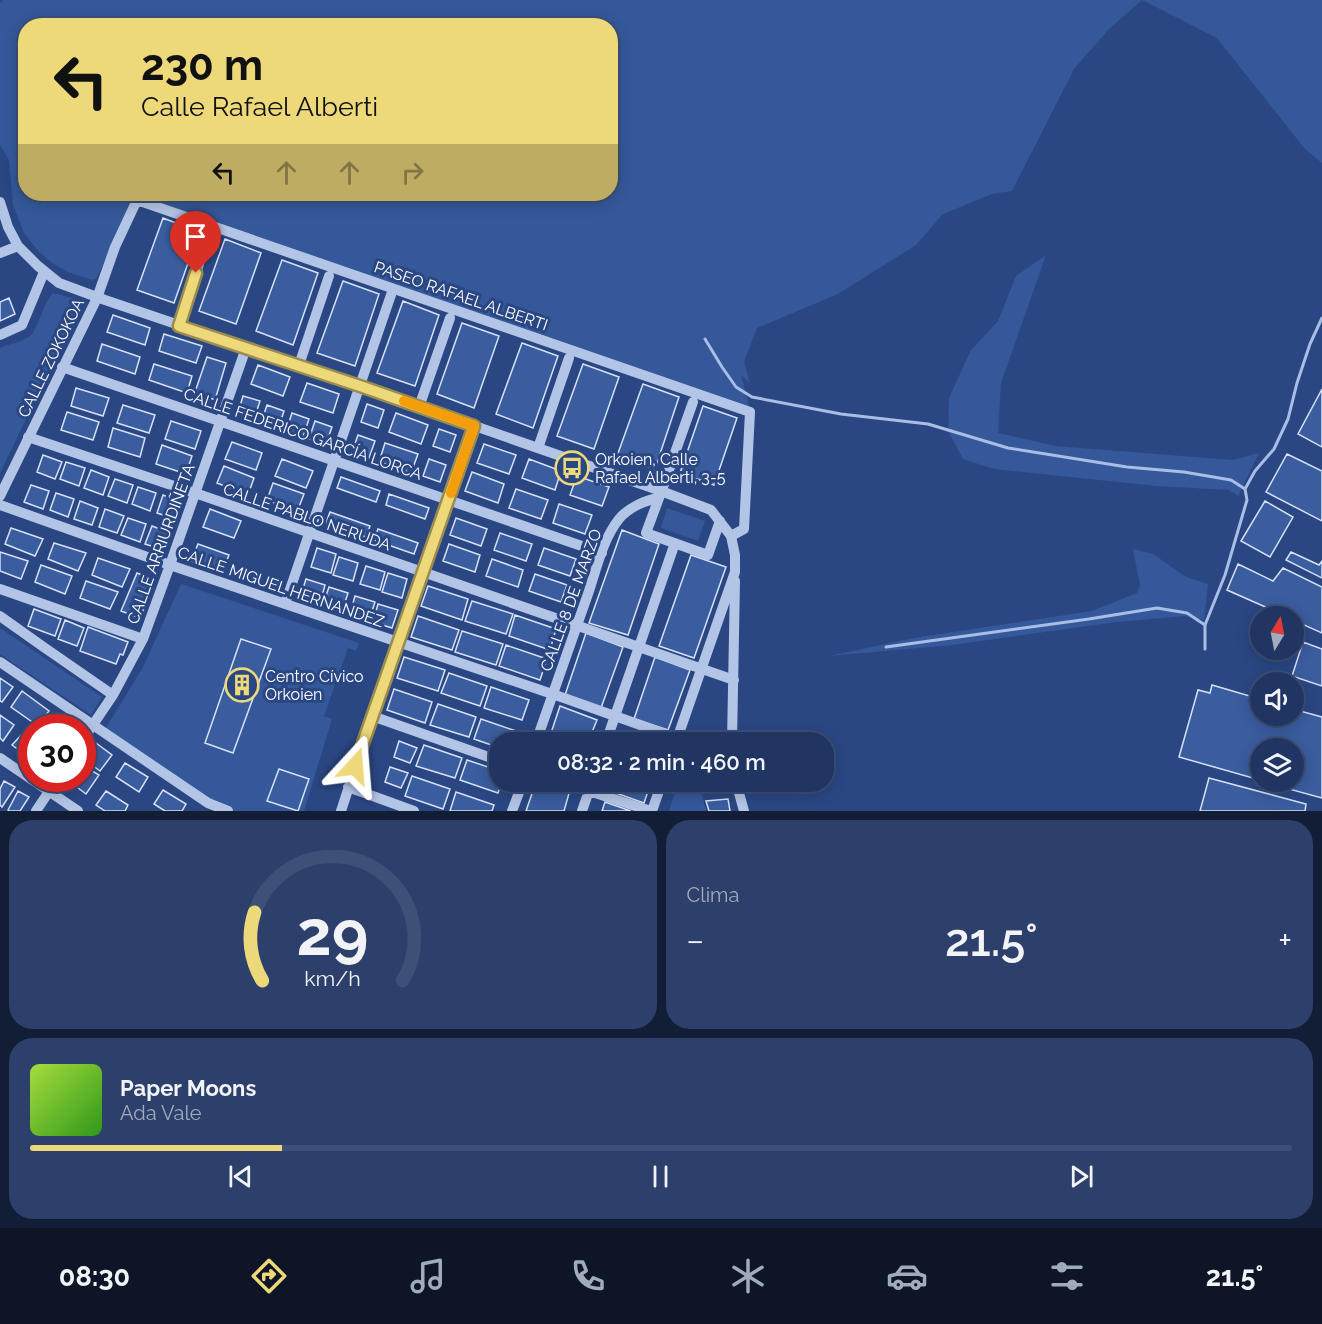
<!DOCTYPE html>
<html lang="es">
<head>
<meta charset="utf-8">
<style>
	body { margin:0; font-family:Raleway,sans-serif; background:#2d406b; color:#f1f3f6; height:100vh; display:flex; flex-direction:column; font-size:22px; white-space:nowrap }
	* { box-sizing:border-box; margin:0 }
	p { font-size:20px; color:#a2abbe }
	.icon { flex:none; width:33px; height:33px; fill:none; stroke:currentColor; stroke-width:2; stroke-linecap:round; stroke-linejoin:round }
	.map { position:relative; height:811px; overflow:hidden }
	.details { display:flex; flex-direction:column; gap:9px; padding:9px; background:#121d36; flex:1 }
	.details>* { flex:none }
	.hud { position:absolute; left:18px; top:18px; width:600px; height:183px; border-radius:24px; box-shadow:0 3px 15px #0003,0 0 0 2px #3d5077; background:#edd87a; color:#111; overflow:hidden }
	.needle { width:39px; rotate:10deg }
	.tools { position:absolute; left:1250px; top:606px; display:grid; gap:12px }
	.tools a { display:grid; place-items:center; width:54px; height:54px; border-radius:50%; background:#203562; box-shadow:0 3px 15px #0003,0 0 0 2px #3d5077; font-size:30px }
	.speed { position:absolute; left:18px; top:714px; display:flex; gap:12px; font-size:30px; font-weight:700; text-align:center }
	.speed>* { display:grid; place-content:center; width:78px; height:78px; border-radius:50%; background:#203562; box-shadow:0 3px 15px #0003,0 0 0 2px #3d5077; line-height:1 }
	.speed .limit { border:9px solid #d22; background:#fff; color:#111 }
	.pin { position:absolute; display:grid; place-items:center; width:51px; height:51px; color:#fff; margin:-62px -26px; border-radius:50% 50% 50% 0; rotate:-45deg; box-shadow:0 0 6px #0007 }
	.pin .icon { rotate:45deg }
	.me { position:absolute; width:66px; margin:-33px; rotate:19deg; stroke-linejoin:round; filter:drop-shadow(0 0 4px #0008) }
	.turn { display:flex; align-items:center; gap:21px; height:126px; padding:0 24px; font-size:27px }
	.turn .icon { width:78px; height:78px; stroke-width:2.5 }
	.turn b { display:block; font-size:42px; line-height:51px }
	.lanes { display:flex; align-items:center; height:57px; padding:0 24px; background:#0003; justify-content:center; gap:30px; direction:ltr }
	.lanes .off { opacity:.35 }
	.big { font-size:45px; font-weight:600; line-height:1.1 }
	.details .card { flex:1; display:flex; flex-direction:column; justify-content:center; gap:9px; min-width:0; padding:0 21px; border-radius:24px; background:#2d406b }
	.details .dial { align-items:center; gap:0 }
	.dial svg { height:156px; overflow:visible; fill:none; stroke:#3d5077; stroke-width:7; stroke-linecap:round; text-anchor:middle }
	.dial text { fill:#f1f3f6; stroke:none }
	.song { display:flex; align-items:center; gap:18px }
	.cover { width:72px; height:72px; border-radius:9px; background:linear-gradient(135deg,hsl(80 70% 55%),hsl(110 70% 35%)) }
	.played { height:6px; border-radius:3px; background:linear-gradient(90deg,#edd87a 20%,#3d5077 20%) }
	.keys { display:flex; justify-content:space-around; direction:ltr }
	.heat { display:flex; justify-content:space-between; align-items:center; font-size:33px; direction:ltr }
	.details .tiles { flex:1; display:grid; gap:9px; grid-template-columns:1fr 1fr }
	.card:last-child { grid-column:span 2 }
	.trip { position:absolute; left:489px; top:732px; width:345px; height:60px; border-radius:24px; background:#203562; box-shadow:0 3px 15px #0003,0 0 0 2px #3d5077; font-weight:600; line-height:60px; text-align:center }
	.tab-bar { display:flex; height:96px; justify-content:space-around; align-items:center; background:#0d1527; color:#a2abbe }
	.tab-bar .icon { width:42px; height:42px }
	.tab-bar .active { color:#edd87a }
	.tab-bar b { font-size:27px; color:#f1f3f6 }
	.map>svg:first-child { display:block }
	.green { fill:#34589a; fill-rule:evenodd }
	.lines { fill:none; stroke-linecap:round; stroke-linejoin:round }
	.stream { stroke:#a8bee6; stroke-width:3 }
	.building { fill:#3a5d9f; stroke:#d6e1f5; stroke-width:1.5 }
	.minor { stroke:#b3c5e6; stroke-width:10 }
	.route-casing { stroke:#9a8c4f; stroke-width:15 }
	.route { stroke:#edd87a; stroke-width:10 }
	.slow { stroke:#f59e0b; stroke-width:10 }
	.labels { text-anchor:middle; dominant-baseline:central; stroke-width:6; stroke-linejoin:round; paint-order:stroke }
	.street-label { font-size:16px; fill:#fff; stroke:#2a4783 }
	.poi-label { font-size:16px; fill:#fff; stroke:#2a4783; text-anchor:start }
</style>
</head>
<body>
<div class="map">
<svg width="1322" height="811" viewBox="0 0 1322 811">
	<rect width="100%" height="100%" fill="#2a4783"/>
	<path class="green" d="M3,0H1322V163L1305,149L1217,38L1142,0L1109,29L1074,69L1012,191L992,194L943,214L916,245L838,294L757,328L744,362L750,383L741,375L749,407L500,322L137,195L96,279L92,280L68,272L55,265L39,252L24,233L13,205L9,160L0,145V3ZM26,26H610V194H26Z
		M1046,255L1001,383L998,433L1055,446L1233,460L1259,453L1238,496L1229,490L1156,486L994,469L963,459L948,431L949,398L971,350L998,321L1016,276Z
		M53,293L80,300L82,304L0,473V348C9,344 23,342 31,335C39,326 43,304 53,293Z
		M667,508L705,521L698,541L661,528Z
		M1133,549L1153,554L1186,577L1208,584L1204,620L1185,616L1116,622L952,645L829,656L914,638L1092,611L1137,593L1140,585Z
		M181,584L359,643L356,651L348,648L324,716L332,719L304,811H228L103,733L143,667Z
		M0,628L102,697L91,715L0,654Z
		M678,782H699L706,811H669Z"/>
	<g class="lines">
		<path class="stream" d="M705,339L722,367L736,387L752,397L841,414L928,424L1008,448L1127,467L1184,472L1231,480L1245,489
			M886,647L1089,619L1157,608L1187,613L1205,625
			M1205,649V625L1225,575L1247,500L1245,489L1255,471L1274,449L1288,419L1297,383L1310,344L1322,318"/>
	</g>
	<path class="building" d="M163,218L199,232L174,303L137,290Z
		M225,239L261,253L236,324L199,311Z
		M282,260L318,273L293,345L256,331Z
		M343,281L379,294L355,366L317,353Z
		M9,298L15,314L0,321V302Z
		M403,301L439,315L415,386L377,373Z
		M113,315L150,328L145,345L107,332Z
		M462,323L499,336L474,408L437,394Z
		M164,334L202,346L196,363L159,351Z
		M522,343L558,356L533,428L496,414Z
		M102,344L140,357L135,374L97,361Z
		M207,357L226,363L215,400L195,392Z
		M154,364L192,376L187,393L149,380Z
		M583,364L619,377L594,449L557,436Z
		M258,365L290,377L283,396L251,384Z
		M307,383L339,394L333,413L300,402Z
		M643,384L679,397L655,469L617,456Z
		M76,388L109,398L103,416L71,406Z
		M1322,389V447L1298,434Z
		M243,396L260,401L254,419L238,413Z
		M367,404L384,410L378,428L361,422Z
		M123,405L155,415L149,433L117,423Z
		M267,405L284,411L278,429L261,423Z
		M703,406L737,418L714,485L680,473Z
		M67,412L99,422L93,440L61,430Z
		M292,413L309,419L303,437L286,431Z
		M396,413L428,425L421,444L389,432Z
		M171,421L201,431L195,449L165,439Z
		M315,421L332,427L326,444L309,439Z
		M113,428L145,438L140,457L108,447Z
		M439,429L456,435L450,452L433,446Z
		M358,435L375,441L369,458L352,452Z
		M232,442L262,453L256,470L225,459Z
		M385,443L418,454L411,473L379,462Z
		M484,444L516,455L509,474L477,463Z
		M162,445L192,456L186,474L156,464Z
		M1287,454L1322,471V521L1266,492Z
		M43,455L62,462L55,479L37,472Z
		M282,459L313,471L306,488L275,476Z
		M429,459L446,465L440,482L423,476Z
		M529,459L561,471L555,490L522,478Z
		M66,462L85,468L79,486L60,479Z
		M224,466L254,478L248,495L217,483Z
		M91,470L109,477L103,495L84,488Z
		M472,472L504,484L498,503L465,491Z
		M577,476L609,487L602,506L570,495Z
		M341,477L380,491L376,502L337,488Z
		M115,479L133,485L127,503L108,496Z
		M273,483L304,494L297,512L267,500Z
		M31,485L49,491L43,509L24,502Z
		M138,487L156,493L150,511L132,504Z
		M516,489L548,500L541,519L509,508Z
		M56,493L74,499L68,517L50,510Z
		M389,494L429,508L425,519L386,505Z
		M163,495L181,502L175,519L157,513Z
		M80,501L98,508L92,525L74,519Z
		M1265,501L1293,517L1270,557L1241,541Z
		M559,504L592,515L585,534L553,523Z
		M105,509L124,516L117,533L99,527Z
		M210,509L241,521L234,538L203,527Z
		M330,512L370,526L366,537L326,523Z
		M128,518L146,524L140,542L121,535Z
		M456,518L487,529L481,546L450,535Z
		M152,526L170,533L164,550L145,544Z
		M11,528L43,539L35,556L5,544Z
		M378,529L418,543L414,554L374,540Z
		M622,530L659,544L628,635L589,623Z
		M500,533L532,544L526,561L494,550Z
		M54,543L86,553L78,571L48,559Z
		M198,544L229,555L222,573L191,561Z
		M449,544L480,555L475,572L443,561Z
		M317,548L336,554L331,573L311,567Z
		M544,548L576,559L570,576L538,565Z
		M0,552L28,561L21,579L0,571Z
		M1291,552L1319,565L1322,561V578L1286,560Z
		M691,555L726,567L694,658L659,646Z
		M339,557L358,563L353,581L333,575Z
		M98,558L130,569L122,587L92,575Z
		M492,559L523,570L518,587L486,576Z
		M1238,564L1273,581L1283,568L1322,587V633L1293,620V616H1286L1227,590Z
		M41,565L72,576L65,594L35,582Z
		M366,566L385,572L380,590L360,584Z
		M137,573L155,580L140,618L121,611Z
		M388,573L407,579L402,598L382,592Z
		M535,574L567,585L561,602L529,591Z
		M306,579L325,585L320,604L300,598Z
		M86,581L118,592L110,609L80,598Z
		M428,586L468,599L462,620L421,606Z
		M329,587L348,593L342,611L323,605Z
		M355,596L375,602L369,620L350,614Z
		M472,601L513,614L506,634L465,621Z
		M378,604L398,610L392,628L373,622Z
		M34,609L61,619L55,636L28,626Z
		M515,615L556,629L550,650L509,636Z
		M418,616L459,630L452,650L411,637Z
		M65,620L84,628L77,646L58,639Z
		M88,627L128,642L123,655L120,654L116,664L80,651Z
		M462,631L503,644L496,665L455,652Z
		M586,633L623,647L601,708L565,695Z
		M241,639L271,649L233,753L205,743Z
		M1303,642L1322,649V686L1292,676Z
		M506,645L547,659L540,680L499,666Z
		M404,657L445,670L438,691L397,678Z
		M655,657L690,670L668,730L634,719Z
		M449,673L487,686L480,706L441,693Z
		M0,678L13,687L2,702L0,701Z
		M1212,685L1260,699V716H1293V709L1322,717V798L1264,782H1293V748H1260V780L1179,757L1198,690L1210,693Z
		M491,687L529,700L522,720L484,708Z
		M394,689L432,702L425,723L387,710Z
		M22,691L49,711L38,726L11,707Z
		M438,704L476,717L469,737L430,725Z
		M560,706L597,720L588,742H548Z
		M0,715L14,725L3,741L0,738Z
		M481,719L519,732L515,742H500V748L474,739Z
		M630,731L664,742H626Z
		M24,732L32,738V751L28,757L12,745Z
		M399,741L417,748L410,763L394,757Z
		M96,743L112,755L100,771L84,759Z
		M424,745L462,758L455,778L416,766Z
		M467,760L500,771V782H502L498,793L460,780Z
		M125,763L148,777L139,792L116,777Z
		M84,766L99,775L86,794L73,784L76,778H82V769Z
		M390,767L408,773L401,788L385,782Z
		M279,769L309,779L298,811L267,801Z
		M412,776L450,789L443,809L405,796Z
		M1209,778L1306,804L1305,811H1200Z
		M4,781L15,787L2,807L0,805V789Z
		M536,782H544L570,790L564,811H526Z
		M613,782H651L644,803L610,791Z
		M163,790L186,804L182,811H165L154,804Z
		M18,791L29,797L20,811H9L8,810Z
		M106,791L128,805L125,811H105L96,805Z
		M456,792L494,805L492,811H450Z
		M728,799L730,811H709L706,801Z
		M605,802L631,811H602Z"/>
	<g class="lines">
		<path class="minor" d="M0,202L8,227L18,246L38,266L59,283L105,300L360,386L661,491L711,510L731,536L735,555V572L676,742
			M0,253L18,246
			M179,326L208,236
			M0,335L22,325L44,272
			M299,365L329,276
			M62,367L602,553
			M419,407L450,318
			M28,437L195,493L734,680
			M538,448L569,358
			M0,496L97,298L115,247L137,200L750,412L744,529L731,536
			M659,498L646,533L708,555L720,521
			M0,505L170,565L564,698L677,738
			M0,589L143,639
			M285,604L393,289
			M0,616L45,648L113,695
			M0,662L208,803L228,811
			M372,716L500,761
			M82,741L113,695L143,639L170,565L246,348
			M536,742C554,692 571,641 589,591C597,567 603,539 619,519C628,508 645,500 659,498L693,402
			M606,742L675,543
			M732,742L735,581
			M0,758L78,811
			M561,782L651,811
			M736,782L744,811
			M348,787L414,811
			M36,811L58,778
			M341,811L372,716L474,426
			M512,811L523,782
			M582,811L592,782
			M652,811L662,782"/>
	</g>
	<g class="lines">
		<g class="route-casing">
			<path id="route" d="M196,273L179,326L360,386L474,426L355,766"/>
		</g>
		<use href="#route" class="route"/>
		<path class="slow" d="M404,401L474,426L451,493"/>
	</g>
	<defs>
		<g id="bus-ring" transform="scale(1.725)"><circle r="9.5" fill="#2a4783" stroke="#edd87a" stroke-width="1.5"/><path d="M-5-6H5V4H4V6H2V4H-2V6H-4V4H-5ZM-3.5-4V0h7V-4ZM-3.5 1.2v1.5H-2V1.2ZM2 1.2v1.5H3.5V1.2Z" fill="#edd87a"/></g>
		<g id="building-ring" transform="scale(1.725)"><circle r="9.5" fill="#2a4783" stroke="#edd87a" stroke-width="1.5"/><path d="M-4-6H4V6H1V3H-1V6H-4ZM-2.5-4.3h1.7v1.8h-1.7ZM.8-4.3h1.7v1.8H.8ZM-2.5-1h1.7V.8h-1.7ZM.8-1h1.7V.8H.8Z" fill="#edd87a"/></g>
	</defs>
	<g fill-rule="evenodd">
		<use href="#bus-ring" x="572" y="468"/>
		<use href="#building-ring" x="242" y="685"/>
	</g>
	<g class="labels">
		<g class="street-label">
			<text transform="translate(461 296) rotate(19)">PASEO RAFAEL ALBERTI</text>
			<text transform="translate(51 358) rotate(-64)">CALLE ZOKOKOA</text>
			<text transform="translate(303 434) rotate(19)">CALLE FEDERICO GARCÍA LORCA</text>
			<text transform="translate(307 517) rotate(19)">CALLE PABLO NERUDA</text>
			<text transform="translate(161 544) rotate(-70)">CALLE ARRIURDIÑETA</text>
			<text transform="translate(281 587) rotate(19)">CALLE MIGUEL HERNANDEZ</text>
			<text transform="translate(571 600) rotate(-70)">CALLE 8 DE MARZO</text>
		</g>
		<g class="poi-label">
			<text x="595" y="459">Orkoien, Calle<tspan x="595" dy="18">Rafael Alberti, 3-5</tspan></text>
			<text x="265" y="676">Centro Cívico<tspan x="265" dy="18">Orkoien</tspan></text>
		</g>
	</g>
</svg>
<div class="tools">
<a><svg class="needle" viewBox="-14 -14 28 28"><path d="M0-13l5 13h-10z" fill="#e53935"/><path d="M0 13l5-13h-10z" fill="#a2abbe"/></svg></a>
<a><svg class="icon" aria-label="sound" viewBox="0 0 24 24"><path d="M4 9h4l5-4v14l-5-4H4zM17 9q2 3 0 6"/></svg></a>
<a><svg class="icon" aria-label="layers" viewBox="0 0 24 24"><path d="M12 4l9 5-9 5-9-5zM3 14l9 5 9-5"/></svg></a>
</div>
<div class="speed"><div class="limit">30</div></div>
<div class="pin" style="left:196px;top:273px;background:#d93025"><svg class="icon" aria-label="arrive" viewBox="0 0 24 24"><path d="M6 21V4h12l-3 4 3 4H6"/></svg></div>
<svg class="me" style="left:355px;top:766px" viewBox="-20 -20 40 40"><path d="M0-17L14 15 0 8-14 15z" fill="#edd87a" stroke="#fff" stroke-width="4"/></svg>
<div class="trip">08:32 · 2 min · 460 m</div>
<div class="hud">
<div class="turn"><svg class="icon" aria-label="left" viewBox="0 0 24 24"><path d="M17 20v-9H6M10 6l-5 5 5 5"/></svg><div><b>230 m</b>Calle Rafael Alberti</div></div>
<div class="lanes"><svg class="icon" aria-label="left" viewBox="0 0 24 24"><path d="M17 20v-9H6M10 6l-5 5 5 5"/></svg><svg class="icon off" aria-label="ahead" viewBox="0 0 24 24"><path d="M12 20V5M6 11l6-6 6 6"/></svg><svg class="icon off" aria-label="ahead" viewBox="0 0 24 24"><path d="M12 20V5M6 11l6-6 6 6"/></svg><svg class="icon off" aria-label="right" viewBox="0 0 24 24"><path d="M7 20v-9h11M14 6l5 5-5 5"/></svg></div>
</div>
</div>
<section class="details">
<div class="tiles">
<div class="card dial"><svg viewBox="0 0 100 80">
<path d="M14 69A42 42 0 1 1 86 69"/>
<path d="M14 69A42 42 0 0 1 10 34" stroke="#edd87a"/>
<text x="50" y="56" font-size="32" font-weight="700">29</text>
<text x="50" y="72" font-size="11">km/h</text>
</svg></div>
<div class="card"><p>Clima</p>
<div class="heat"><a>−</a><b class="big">21.5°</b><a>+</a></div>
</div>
<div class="card">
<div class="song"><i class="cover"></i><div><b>Paper Moons</b><p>Ada Vale</p></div></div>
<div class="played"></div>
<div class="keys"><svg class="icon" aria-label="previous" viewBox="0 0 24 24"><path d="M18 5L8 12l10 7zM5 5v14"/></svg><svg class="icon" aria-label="pause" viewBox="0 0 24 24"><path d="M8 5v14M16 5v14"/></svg><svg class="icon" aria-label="next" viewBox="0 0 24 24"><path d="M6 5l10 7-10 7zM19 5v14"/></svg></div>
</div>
</div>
</section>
<nav class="tab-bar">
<b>08:30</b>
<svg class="icon active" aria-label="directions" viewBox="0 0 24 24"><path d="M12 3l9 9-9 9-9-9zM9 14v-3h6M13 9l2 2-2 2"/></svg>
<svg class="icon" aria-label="music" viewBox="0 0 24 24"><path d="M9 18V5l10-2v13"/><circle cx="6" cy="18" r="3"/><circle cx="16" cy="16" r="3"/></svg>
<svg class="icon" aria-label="phone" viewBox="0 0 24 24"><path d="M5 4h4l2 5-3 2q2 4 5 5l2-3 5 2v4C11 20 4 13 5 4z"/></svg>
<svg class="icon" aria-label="climate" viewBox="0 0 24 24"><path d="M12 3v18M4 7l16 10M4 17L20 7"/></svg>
<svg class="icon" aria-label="car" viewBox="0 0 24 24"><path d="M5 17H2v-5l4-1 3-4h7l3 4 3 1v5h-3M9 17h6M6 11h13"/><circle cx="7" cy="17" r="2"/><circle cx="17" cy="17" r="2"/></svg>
<svg class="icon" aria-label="filters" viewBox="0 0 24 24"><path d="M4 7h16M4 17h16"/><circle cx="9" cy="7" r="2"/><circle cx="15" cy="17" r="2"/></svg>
<b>21.5°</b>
</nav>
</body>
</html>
